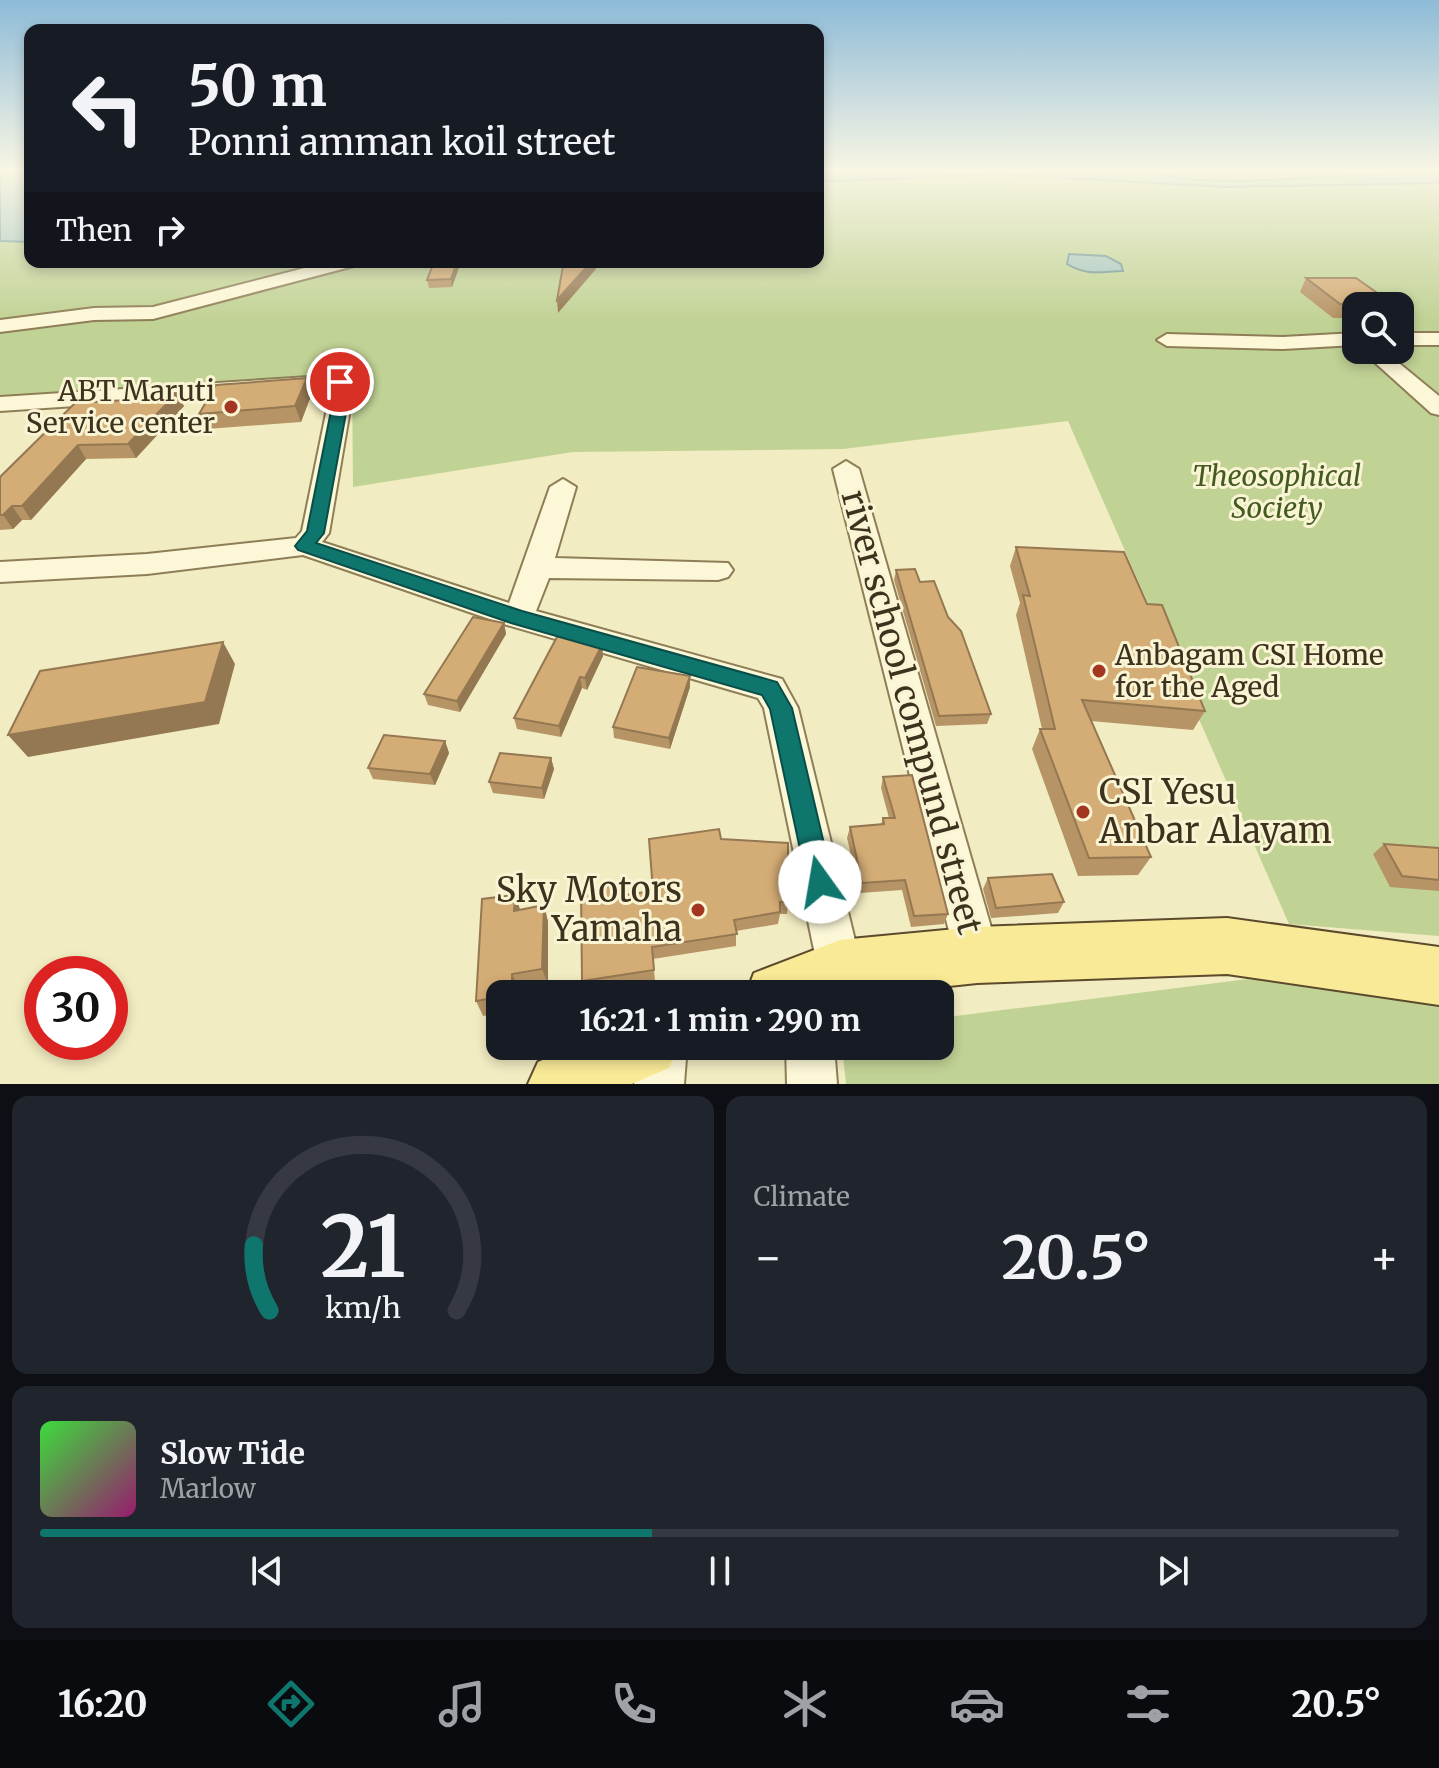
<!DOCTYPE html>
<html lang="en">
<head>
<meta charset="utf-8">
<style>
	body { margin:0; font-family:Merriweather,serif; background:#20242c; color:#f1f3f6; height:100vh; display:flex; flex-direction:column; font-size:30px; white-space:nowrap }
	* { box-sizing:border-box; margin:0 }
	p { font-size:26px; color:#9ea1a6 }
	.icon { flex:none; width:44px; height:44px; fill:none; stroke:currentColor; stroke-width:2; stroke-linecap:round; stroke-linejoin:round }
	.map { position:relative; height:1084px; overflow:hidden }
	.side { display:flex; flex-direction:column; gap:12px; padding:12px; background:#0d0f14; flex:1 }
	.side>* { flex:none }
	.top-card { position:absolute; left:24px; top:24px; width:800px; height:244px; border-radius:16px; box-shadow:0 4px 12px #0003; background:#171b24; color:#f1f3f6; overflow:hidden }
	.fabs { position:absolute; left:1342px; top:292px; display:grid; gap:16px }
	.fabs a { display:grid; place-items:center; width:72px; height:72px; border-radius:16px; background:#171b24; box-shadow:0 4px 12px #0003; font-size:40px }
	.speed { position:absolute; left:24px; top:956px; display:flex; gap:16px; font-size:40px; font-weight:700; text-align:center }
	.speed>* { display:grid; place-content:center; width:104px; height:104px; border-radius:50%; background:#171b24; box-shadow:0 4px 12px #0003; line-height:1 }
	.speed .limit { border:12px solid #d22; background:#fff; color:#111 }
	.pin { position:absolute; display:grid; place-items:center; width:68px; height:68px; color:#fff; margin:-34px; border:4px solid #fff; border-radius:50%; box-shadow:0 2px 8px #0007 }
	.me { position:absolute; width:88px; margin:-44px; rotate:347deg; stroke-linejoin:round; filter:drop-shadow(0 0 6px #0008) }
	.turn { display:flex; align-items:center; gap:28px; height:168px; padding:0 32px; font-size:36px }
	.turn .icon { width:104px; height:104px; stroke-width:2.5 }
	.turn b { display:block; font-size:56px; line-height:68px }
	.then { display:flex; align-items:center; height:76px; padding:0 32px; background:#0003; gap:16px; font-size:30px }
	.big { font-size:60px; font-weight:700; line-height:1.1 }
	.side .widget { flex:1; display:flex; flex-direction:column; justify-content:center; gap:12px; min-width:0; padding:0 28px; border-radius:16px; background:#20242c }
	.side .dial { align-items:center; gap:0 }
	.dial svg { height:208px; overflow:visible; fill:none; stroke:#363941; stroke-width:7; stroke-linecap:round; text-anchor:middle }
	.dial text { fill:#f1f3f6; stroke:none }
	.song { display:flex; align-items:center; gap:24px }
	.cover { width:96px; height:96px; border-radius:12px; background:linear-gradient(135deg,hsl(120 70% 55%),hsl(320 70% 35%)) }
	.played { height:8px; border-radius:4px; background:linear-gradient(90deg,#0f766e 45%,#363941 45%) }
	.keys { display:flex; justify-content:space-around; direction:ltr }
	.heat { display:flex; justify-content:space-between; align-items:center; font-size:44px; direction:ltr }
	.side .tiles { flex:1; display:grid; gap:12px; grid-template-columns:1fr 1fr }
	.widget:last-child { grid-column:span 2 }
	.trip { position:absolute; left:486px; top:980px; width:468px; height:80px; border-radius:16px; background:#171b24; box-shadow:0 4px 12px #0003; font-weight:700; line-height:80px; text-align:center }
	.tabs { display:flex; height:128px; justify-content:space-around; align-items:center; background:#090b0e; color:#9ea1a6 }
	.tabs .icon { width:56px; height:56px }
	.tabs .current { color:#0f766e }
	.tabs b { font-size:36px; color:#f1f3f6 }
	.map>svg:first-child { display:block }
	.green { fill:#c1d295; fill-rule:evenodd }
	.water { fill:#a5c5c0; stroke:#6b9491; stroke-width:2 }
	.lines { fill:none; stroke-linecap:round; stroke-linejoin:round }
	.minor-casing { stroke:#8e7e57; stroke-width:4 }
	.major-casing { stroke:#5c4a2c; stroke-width:4 }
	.minor { fill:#fcf7d7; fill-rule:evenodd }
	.major { fill:#f9ea97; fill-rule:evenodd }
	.wall { fill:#b69465 }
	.shaded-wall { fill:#947852 }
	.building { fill:#d4ac75; stroke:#947852; stroke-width:2 }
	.route { fill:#0f766e; stroke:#0a4d48; stroke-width:2 }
	.poi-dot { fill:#a33621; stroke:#f9f4d3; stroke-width:3 }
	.labels { text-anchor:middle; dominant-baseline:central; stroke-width:6; stroke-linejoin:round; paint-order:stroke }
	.poi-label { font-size:28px; fill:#3d321d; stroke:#f9f4d3; text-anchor:end }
	.park-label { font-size:28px; font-style:italic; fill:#435b21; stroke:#f9f4d3 }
	.near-street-label { font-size:34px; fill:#3d321d; stroke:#f9f4d3 }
	.near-poi-label { font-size:34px; fill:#3d321d; stroke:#f9f4d3; text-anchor:start }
</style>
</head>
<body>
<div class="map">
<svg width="1439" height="1084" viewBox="0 0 1439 1084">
	<rect width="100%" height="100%" fill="#f2ecc2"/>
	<path class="green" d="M1129,170H1439V172C1335,177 1232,188 1129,170Z
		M994,174L1225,187L1439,183V936L1289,924L1068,421L843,449L573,452L353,487L352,376L0,400V241L30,242V262H818V182ZM1356,306H1400V350H1356Z
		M1248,979L1439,997V1084H846L842,1046H940V1018Z"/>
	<path class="water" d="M0,170H30V242L0,241Z
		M818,170H1129L1198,180L1242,181L1439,172V183L1225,187L994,174L818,182Z
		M1069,254L1106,256L1121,264L1123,271C1104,271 1088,277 1067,264Z"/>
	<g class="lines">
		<g class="minor-casing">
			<path id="minor" d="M328,262H357L354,266L153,319L94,320L0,332V320L94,308L153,307Z
				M1356,333V345L1283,349L1167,346L1157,340L1167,334L1283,337Z
				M1400,333H1439V345H1400Z
				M1361,350H1383L1439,396V415L1431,413Z
				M340,375L348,377L354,386L329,533L322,542L509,603L550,487L563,479L576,487L555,558L728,563L733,570L728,577L718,580L549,578L536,611L782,679L798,708L862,969L856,985L840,991L824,985L818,969L764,708L758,698L507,625L303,555L147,574L0,582V562L147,554L296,538L302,531L331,389L0,411V397Z
				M846,461L859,469L999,955L993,971L977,977L961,971L955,955L833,469Z
				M639,1046H687L684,1084H634Z
				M786,1046H834L837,1084H787Z"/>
		</g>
		<g class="major-casing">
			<path id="major" d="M1227,918L1439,947V1005L1227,974L977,983L875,994H746L754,973L840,940L977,927Z
				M575,1046H678L669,1068L632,1084H528L538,1062Z"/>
		</g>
		<use href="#minor" class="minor"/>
		<use href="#major" class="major"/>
	</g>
	<path class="wall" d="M461,262L452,287L429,288L427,280Z
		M1306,278L1393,304L1391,306H1356V318H1333L1300,292Z
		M307,378L312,393L301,422L207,429L199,414Z
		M127,400L184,406L136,458L86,459L31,520H22L13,529L0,530V477Z
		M1016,547L1147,604L1205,711L1193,730L1091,721L1151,857L1138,875L1078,876L1032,749L1040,729H1042L1016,615L1020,603L1010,566Z
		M896,570L920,582L948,617L991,714L987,724L936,726L894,580Z
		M504,623L506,634L460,712L428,705L424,694Z
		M602,645L603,656L587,690L582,688L561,737L517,729L514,718Z
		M690,687L670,749L614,738L613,727Z
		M445,741L449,753L435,785L373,779L368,768Z
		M551,758L554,769L544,799L493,793L489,782Z
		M883,777L948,914L944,924L911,927L902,890L860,893L847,838L850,827L881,824L883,818H889L881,788Z
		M721,839L788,902L787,914H780L778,924L736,931V946L653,959L655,981L585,992L582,981L619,896L653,891Z
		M1384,844L1439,848V891L1390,887L1373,854Z
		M988,878L1064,902L1058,913L991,918L983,889Z
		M544,905L548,922V984L519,989L518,994H500V1013L483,1016L476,1001L520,910Z"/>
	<path class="shaded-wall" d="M457,262H461L452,287L451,279Z
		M591,262H595L596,269L558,313L557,300Z
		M307,378L312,393L301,422L295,406Z
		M177,393L184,406L136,458L128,444Z
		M78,445L86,459L31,520L22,506Z
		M12,506L22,520L13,529L3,515Z
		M504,623L506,634L460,712L457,701Z
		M223,642L235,664L219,724L28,757L8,735Z
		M602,645L603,656L587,690L585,678Z
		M690,676V687L670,749L669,738Z
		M580,677L582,688L561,737L559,726Z
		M445,741L449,753L435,785L430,774Z
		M551,758L554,769L544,799L542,788Z
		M515,895L521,912L514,911Z
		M544,905L548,922V984L542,969Z
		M512,974L519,989L518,994H512Z"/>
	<path class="building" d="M434,262H457L451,279L427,280Z
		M567,262H591L557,300L563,266Z
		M1306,278H1356L1393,304H1340Z
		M307,378L295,406L199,414L216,385Z
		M177,393L128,444L78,445L22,506H12L3,515H0V477L75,403L127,400L132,394Z
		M1016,547L1124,552L1147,604L1162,605L1205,711L1082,700L1151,857L1089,858L1040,729H1055L1023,595L1030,596Z
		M915,569L920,582L934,581L948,617L961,631L991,714L939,716L896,570Z
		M473,617L504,623L457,701L424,694Z
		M558,635L602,645L585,678L580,677L559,726L514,718Z
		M223,642L205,702L8,735L40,671Z
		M637,667L690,676L669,738L613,727Z
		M384,735L445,741L430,774L368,768Z
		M500,753L551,758L542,788L489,782Z
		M912,775L948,914L914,916L905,880L862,883L850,827L884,824L883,818H895L883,777Z
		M719,829L721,839L788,843V902H780V912L734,920L737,934L652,947L654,970L582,981L581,890L617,885V896L653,891L649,839Z
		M1384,844L1439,848V880L1402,876Z
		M1052,874L1064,902L996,908L988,878Z
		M515,895L514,911L544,905L542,969L512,974V994H500V997L476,1001L482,899Z"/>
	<linearGradient id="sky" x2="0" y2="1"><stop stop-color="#8dbbd8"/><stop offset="0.53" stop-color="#f9f6e4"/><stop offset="1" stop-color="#f9f6e4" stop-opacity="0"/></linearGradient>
	<rect width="1439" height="322" fill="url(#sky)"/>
	<path class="route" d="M340,378L351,386L324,533L316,543L522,611L777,682L792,708L833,882L829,891L820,895L811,891L807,882L770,709L762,695L511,623L298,550L295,546L307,531L336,386L333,382Z"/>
	<g class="poi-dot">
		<circle cx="231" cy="407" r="8"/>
		<circle cx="1099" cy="671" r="8"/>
		<circle cx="1083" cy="812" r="8"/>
		<circle cx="698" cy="910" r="8"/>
	</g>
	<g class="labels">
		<g class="poi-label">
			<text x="215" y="391">ABT Maruti<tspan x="215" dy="32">Service center</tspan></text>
			<text x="1115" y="655" text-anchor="start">Anbagam CSI Home<tspan x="1115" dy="32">for the Aged</tspan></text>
		</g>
		<g class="park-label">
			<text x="1277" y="476">Theosophical<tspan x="1277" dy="32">Society</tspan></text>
		</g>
		<g class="near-street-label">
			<text transform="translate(912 712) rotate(75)">river school compund street</text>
		</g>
		<g class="near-poi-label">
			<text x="1099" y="792">CSI Yesu<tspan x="1099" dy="39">Anbar Alayam</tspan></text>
			<text x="682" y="890" text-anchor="end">Sky Motors<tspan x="682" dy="39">Yamaha</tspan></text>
		</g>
	</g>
</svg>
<div class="fabs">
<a><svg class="icon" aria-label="search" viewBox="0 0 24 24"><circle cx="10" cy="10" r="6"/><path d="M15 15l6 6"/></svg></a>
</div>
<div class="speed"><div class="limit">30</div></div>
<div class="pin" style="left:340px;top:382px;background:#d93025"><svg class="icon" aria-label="arrive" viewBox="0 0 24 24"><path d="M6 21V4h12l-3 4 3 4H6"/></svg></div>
<svg class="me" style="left:820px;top:882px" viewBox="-20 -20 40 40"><circle r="19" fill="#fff"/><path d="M0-13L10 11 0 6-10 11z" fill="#0f766e"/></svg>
<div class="trip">16:21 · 1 min · 290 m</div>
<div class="top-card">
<div class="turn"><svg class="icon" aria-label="left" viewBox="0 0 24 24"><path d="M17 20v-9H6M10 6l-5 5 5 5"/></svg><div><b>50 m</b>Ponni amman koil street</div></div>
<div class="then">Then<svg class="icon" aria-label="right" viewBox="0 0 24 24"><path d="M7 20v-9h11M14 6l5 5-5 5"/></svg></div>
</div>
</div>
<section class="side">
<div class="tiles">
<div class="widget dial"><svg viewBox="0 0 100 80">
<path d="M14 69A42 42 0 1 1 86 69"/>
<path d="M14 69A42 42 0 0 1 8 44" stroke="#0f766e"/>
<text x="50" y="56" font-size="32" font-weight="700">21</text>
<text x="50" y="72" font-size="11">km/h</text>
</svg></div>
<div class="widget"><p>Climate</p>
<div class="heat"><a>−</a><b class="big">20.5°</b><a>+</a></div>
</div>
<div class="widget">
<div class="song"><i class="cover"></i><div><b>Slow Tide</b><p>Marlow</p></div></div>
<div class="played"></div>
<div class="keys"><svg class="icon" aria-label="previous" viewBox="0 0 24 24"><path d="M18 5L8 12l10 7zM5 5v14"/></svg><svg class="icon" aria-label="pause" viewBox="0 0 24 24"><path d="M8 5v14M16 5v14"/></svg><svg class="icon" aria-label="next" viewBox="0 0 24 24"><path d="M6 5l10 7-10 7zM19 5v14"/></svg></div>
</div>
</div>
</section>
<nav class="tabs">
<b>16:20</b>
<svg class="icon current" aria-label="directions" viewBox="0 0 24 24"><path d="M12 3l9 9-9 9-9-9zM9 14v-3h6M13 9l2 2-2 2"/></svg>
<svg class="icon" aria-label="music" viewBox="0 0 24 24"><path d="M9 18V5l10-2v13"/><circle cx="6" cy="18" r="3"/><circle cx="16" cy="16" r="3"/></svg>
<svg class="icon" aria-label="phone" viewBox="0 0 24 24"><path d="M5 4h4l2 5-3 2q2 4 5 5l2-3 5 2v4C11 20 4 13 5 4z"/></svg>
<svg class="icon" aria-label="climate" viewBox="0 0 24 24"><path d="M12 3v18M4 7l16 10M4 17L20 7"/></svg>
<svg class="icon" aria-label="car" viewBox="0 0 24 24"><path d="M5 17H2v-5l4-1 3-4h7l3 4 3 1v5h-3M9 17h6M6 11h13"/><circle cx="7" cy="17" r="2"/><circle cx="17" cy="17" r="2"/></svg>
<svg class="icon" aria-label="filters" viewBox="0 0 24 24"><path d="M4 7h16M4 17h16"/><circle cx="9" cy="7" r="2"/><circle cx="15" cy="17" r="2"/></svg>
<b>20.5°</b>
</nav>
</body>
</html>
